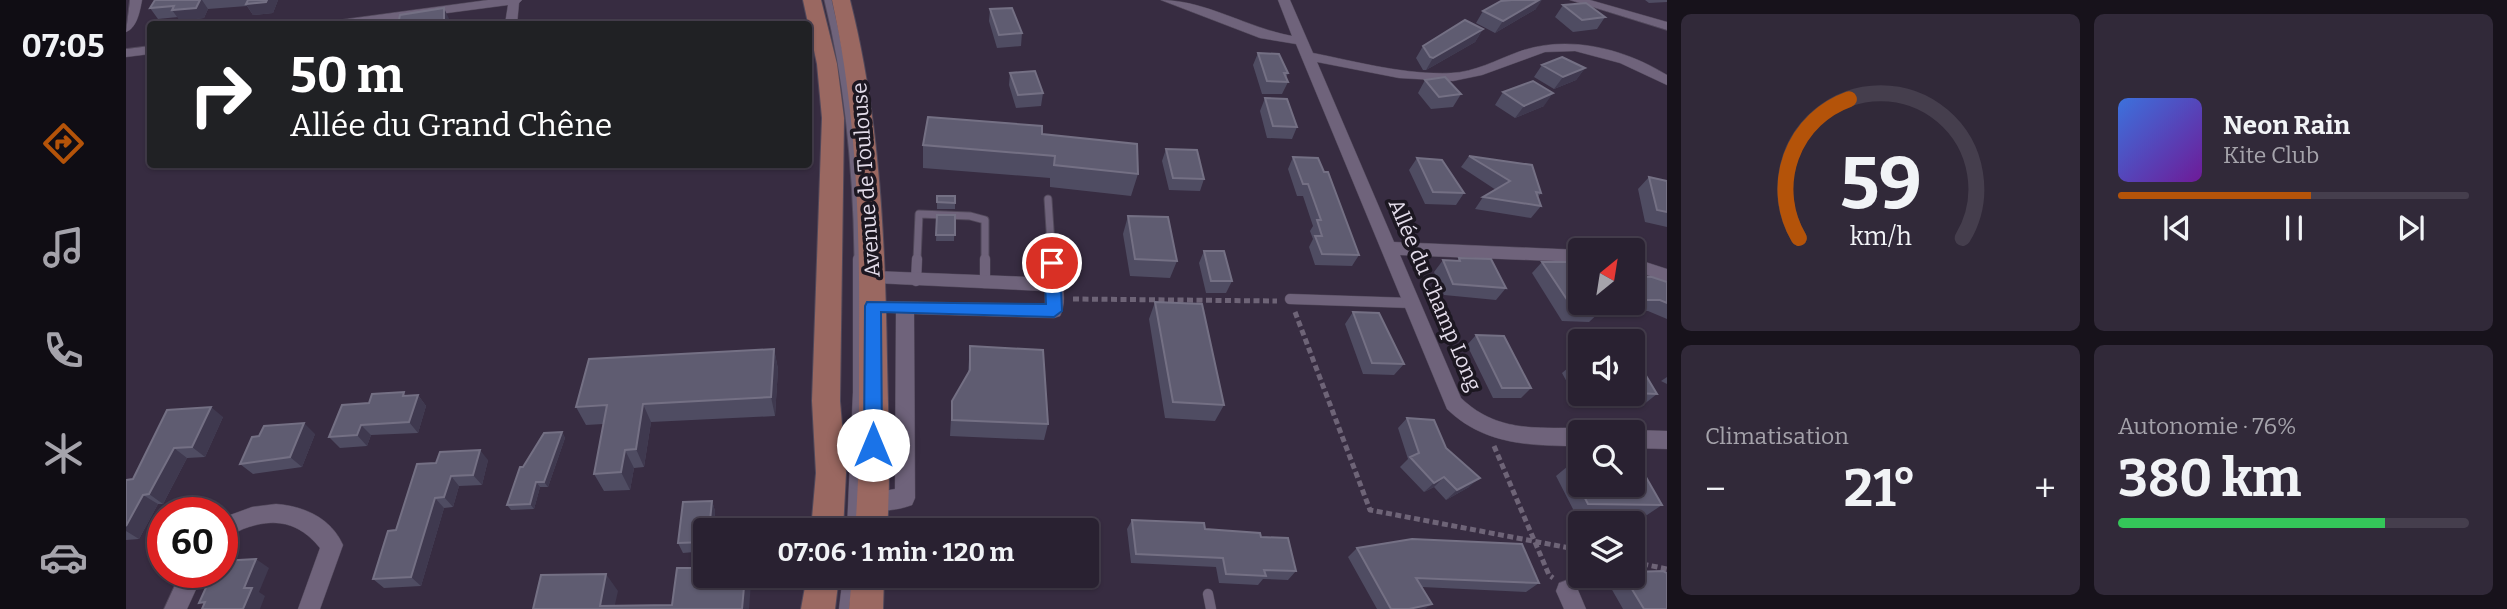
<!DOCTYPE html>
<html lang="fr">
<head>
<meta charset="utf-8">
<style>
	body { margin:0; font-family:Bitter,serif; background:#312939; color:#f1f3f6; height:100vh; display:flex; flex-direction:column; font-size:26px; white-space:nowrap }
	* { box-sizing:border-box; margin:0 }
	p { font-size:23px; color:#a5a3ab }
	.icon { flex:none; width:38px; height:38px; fill:none; stroke:currentColor; stroke-width:2; stroke-linecap:round; stroke-linejoin:round }
	.map { position:relative; flex:1; overflow:hidden }
	.drawer { display:flex; flex-direction:column; gap:14px; padding:14px; background:#17121b; width:840px }
	.drawer>* { flex:none }
	.hud { position:absolute; left:21px; top:21px; width:665px; height:147px; border-radius:7px; box-shadow:0 2px 5px #0004,0 0 0 2px #453e4d; background:#202124; color:#fff; overflow:hidden }
	.needle { width:46px; rotate:30deg }
	.tools { position:absolute; left:1442px; top:238px; display:grid; gap:14px }
	.tools a { display:grid; place-items:center; width:77px; height:77px; border-radius:7px; background:#292131; box-shadow:0 2px 5px #0004,0 0 0 2px #453e4d; font-size:35px }
	.speed { position:absolute; left:21px; top:497px; display:flex; gap:14px; font-size:35px; font-weight:700; text-align:center }
	.speed>* { display:grid; place-content:center; width:91px; height:91px; border-radius:50%; background:#292131; box-shadow:0 2px 5px #0004,0 0 0 2px #453e4d; line-height:1 }
	.speed .limit { border:10px solid #d22; background:#fff; color:#111 }
	.pin { position:absolute; display:grid; place-items:center; width:60px; height:60px; color:#fff; margin:-30px; border:4px solid #fff; border-radius:50%; box-shadow:0 2px 7px #0007 }
	.me { position:absolute; width:77px; margin:-38px; rotate:0deg; stroke-linejoin:round; filter:drop-shadow(0 0 5px #0008) }
	.turn { display:flex; align-items:center; gap:24px; height:147px; padding:0 28px; font-size:32px }
	.turn .icon { width:91px; height:91px; stroke-width:2.5 }
	.turn b { display:block; font-size:49px; line-height:60px }
	.big { font-size:52px; font-weight:700; line-height:1.1 }
	.drawer .widget { flex:1; display:flex; flex-direction:column; justify-content:center; gap:10px; min-width:0; padding:0 24px; border-radius:10px; background:#312939 }
	.drawer .dial { align-items:center; gap:0 }
	.dial svg { height:182px; overflow:visible; fill:none; stroke:#453e4d; stroke-width:7; stroke-linecap:round; text-anchor:middle }
	.dial text { fill:#f1f3f6; stroke:none }
	.song { display:flex; align-items:center; gap:21px }
	.cover { width:84px; height:84px; border-radius:10px; background:linear-gradient(135deg,hsl(220 70% 55%),hsl(280 70% 35%)) }
	.played { height:7px; border-radius:4px; background:linear-gradient(90deg,#b45309 55%,#453e4d 55%) }
	.keys { display:flex; justify-content:space-around; direction:ltr }
	.heat { display:flex; justify-content:space-between; align-items:center; font-size:38px; direction:ltr }
	.charge { height:10px; border-radius:5px; background:linear-gradient(90deg,#34c759 76%,#453e4d 0) }
	.drawer .tiles { flex:1; display:grid; gap:14px; grid-template-columns:repeat(2,1fr) }
	.trip { position:absolute; left:567px; top:518px; width:406px; height:70px; border-radius:7px; background:#292131; box-shadow:0 2px 5px #0004,0 0 0 2px #453e4d; font-weight:700; line-height:70px; text-align:center }
	main { display:flex; flex:1; min-height:0 }
	.menu { display:flex; flex-direction:column; width:126px; justify-content:space-around; align-items:center; background:#100d14; color:#a5a3ab }
	.menu .icon { width:49px; height:49px }
	.menu .active { color:#b45309 }
	.menu b { font-size:32px; color:#f1f3f6 }
	.map>svg:first-child { display:block }
	.lines { fill:none; stroke-linecap:round; stroke-linejoin:round }
	.service-far1-casing { stroke:#51485a; stroke-width:9 }
	.service-casing { stroke:#51485a; stroke-width:11 }
	.minor-casing { stroke:#51485a; stroke-width:1 }
	.primary-casing { stroke:#51485a; stroke-width:2 }
	.path { stroke:#6e6477; stroke-width:5; stroke-dasharray:6 3.5; stroke-linecap:butt }
	.service-far1 { stroke:#6f637b; stroke-width:7 }
	.service { stroke:#6f637b; stroke-width:10 }
	.minor { fill:#6f637b; fill-rule:evenodd }
	.primary { fill:#9a6861; fill-rule:evenodd }
	.wall { fill:#4f4c62 }
	.shaded-wall { fill:#3f394f }
	.building { fill:#5f5c71; stroke:#747084; stroke-width:2 }
	.route { fill:#1a73e8; stroke:#114b97; stroke-width:2 }
	.labels { text-anchor:middle; dominant-baseline:central; stroke-width:7; stroke-linejoin:round; paint-order:stroke }
	.street-label { font-size:21px; fill:#e4ddeb; stroke:#1c1721 }
</style>
</head>
<body>
<main>
<nav class="menu">
<b>07:05</b>
<svg class="icon active" aria-label="directions" viewBox="0 0 24 24"><path d="M12 3l9 9-9 9-9-9zM9 14v-3h6M13 9l2 2-2 2"/></svg>
<svg class="icon" aria-label="music" viewBox="0 0 24 24"><path d="M9 18V5l10-2v13"/><circle cx="6" cy="18" r="3"/><circle cx="16" cy="16" r="3"/></svg>
<svg class="icon" aria-label="phone" viewBox="0 0 24 24"><path d="M5 4h4l2 5-3 2q2 4 5 5l2-3 5 2v4C11 20 4 13 5 4z"/></svg>
<svg class="icon" aria-label="climate" viewBox="0 0 24 24"><path d="M12 3v18M4 7l16 10M4 17L20 7"/></svg>
<svg class="icon" aria-label="car" viewBox="0 0 24 24"><path d="M5 17H2v-5l4-1 3-4h7l3 4 3 1v5h-3M9 17h6M6 11h13"/><circle cx="7" cy="17" r="2"/><circle cx="17" cy="17" r="2"/></svg>
</nav>
<div class="map">
<svg width="1541" height="609" viewBox="0 0 1541 609">
	<rect width="100%" height="100%" fill="#372c41"/>
	<g class="lines">
		<g class="service-far1-casing">
			<path id="service-far1" d="M702,0C723,85 731,173 732,260
				M922,199L926,260
				M791,260L793,214L844,216L859,220V260"/>
		</g>
		<g class="service-casing">
			<path id="service" d="M859,259V283
				M926,259L928,285
				M790,281L791,259
				M1164,299L1285,303
				M726,530L732,392V259
				M1082,594L1085,609
				M718,609L722,576"/>
		</g>
		<g class="minor-casing">
			<path id="minor" d="M4,0H16C14,11 11,28 0,32Z
				M362,0H396L393,3L391,24H379L382,5L238,24H208L214,20Z
				M1035,0C1079,0 1122,28 1166,36L1152,0H1164L1187,53C1232,62 1279,75 1325,73C1349,72 1370,60 1392,52C1441,34 1497,48 1541,75V85L1494,63L1449,51L1419,52L1356,75L1327,81L1273,78L1191,62L1268,242L1455,250L1454,262L1274,255L1335,398C1362,424 1391,428 1428,428C1439,428 1450,427 1461,431L1454,432V446C1405,446 1358,445 1321,409L1170,44L1134,38Z
				M1444,0H1464L1541,22V30Z
				M24,46V54L0,57V49Z
				M1507,258L1541,269V282L1507,270Z
				M748,271L928,278L934,280C939,289 939,307 934,316L928,318L788,314L789,498L786,505C773,510 753,513 740,508L737,501L740,494L769,489L770,313L741,311L738,306L741,301L919,304V291L748,283L742,282L739,277L742,272Z
				M1507,430L1541,431V449L1507,448V432H1502Z
				M150,504C178,506 205,518 217,545L194,609H172L194,548C173,522 149,517 117,529C110,532 104,537 96,540V518L126,507Z
				M55,572H78L61,609H38Z
				M1441,580L1449,583L1460,609H1438L1430,591L1433,583Z"/>
		</g>
		<g class="primary-casing">
			<path id="primary" d="M677,0H695L711,64L718,118L714,401L720,473L717,530H685L690,473L686,401L696,118L691,64Z
				M706,0H724C754,119 759,238 761,360C762,417 765,474 761,530H729C734,472 733,413 733,354C734,235 732,117 706,0Z
				M681,576H713L709,609H675Z
				M726,576H758L757,609H723Z"/>
		</g>
		<path class="path" d="M947,299L1151,301
			M1169,312L1244,510L1454,550
			M1368,446L1423,575L1427,578
			M1507,562L1541,569"/>
		<use href="#service-far1" class="service-far1"/>
		<use href="#service" class="service"/>
		<use href="#minor" class="minor"/>
		<use href="#primary" class="primary"/>
	</g>
	<path class="wall" d="M29,0H152L147,13L127,15L121,6L82,9L78,18L54,21L52,17L32,19L24,8Z
		M1519,0H1541V2L1523,3Z
		M1437,5L1479,17L1471,29L1447,32L1429,17Z
		M864,9L896,33L895,46L871,48L863,21Z
		M1410,9L1369,33L1350,23L1357,11Z
		M1357,29L1349,42L1300,70H1297L1290,58L1297,46Z
		M1132,53L1162,73L1160,78L1162,82L1156,94H1136L1127,65Z
		M1416,65L1459,68L1450,80L1428,89L1408,77Z
		M884,73L917,93L915,106L890,108L883,85Z
		M1299,80L1335,94L1327,107L1305,109L1292,93Z
		M1377,92L1418,106L1389,118L1369,105Z
		M1139,98L1171,127L1166,139L1141,138L1134,111Z
		M916,134L1012,174L1005,196L924,187V178L797,168V145Z
		M1040,149L1078,179L1074,191L1043,190L1036,161Z
		M1343,156L1415,193L1412,197L1415,206L1405,218L1349,209L1357,197L1370,190L1335,167Z
		M1167,157L1233,255L1226,266L1189,265L1183,247L1187,239L1184,231L1187,226L1177,196H1171L1162,169Z
		M1291,158L1338,193L1330,205L1299,204L1283,170Z
		M1523,177L1541,181V227L1519,222L1512,189Z
		M811,196H829V209H811Z
		M811,215H829L828,241H810Z
		M1002,216L1051,261L1044,278L1004,276L997,234Z
		M1078,251L1106,281L1100,293H1080L1073,263Z
		M1333,258L1380,288L1370,300L1318,295L1308,272L1317,260L1331,261Z
		M1416,262L1454,303H1507V276L1541,282V319L1522,311H1475L1463,322L1436,321L1406,273Z
		M1029,302L1098,405L1089,421L1039,418L1023,319Z
		M1227,312L1278,364L1268,375L1237,374L1219,324Z
		M1350,335L1405,388L1395,398H1367L1341,345Z
		M844,346L922,424L918,440L824,436L826,401L842,373Z
		M648,349L652,369L649,416L525,422L518,467L508,468L504,490L478,491L468,474L477,424L460,425L450,407Z
		M1449,362H1454V394H1507V364L1531,394L1517,405L1491,404L1487,396L1448,395L1436,373Z
		M1541,377V384L1535,381Z
		M292,395L300,406L292,433L245,435L241,446L214,448L203,437L243,403L281,396Z
		M41,410L97,417L79,457L61,458L37,504H32L13,539L0,540V480L7,479Z
		M1281,418L1320,448L1343,487L1320,500L1308,487L1298,492L1274,467L1282,459L1272,428Z
		M436,432L439,438L422,487H414L408,509L385,510L381,505L397,467Z
		M189,434L176,467L127,474L114,464Z
		M362,460L356,485L333,486L327,507L318,508L295,586L258,588L247,579L270,530L291,464Z
		M1442,466L1536,505L1521,515L1449,513L1430,476Z
		M586,501L589,511L588,530H579V551L557,553L552,543Z
		M1006,520L1135,537L1170,571L1162,580L1137,579L1132,585L1093,583L1090,567L1005,563L1001,529Z
		M1231,548L1413,583L1400,592L1296,587L1299,609H1251L1222,557Z
		M1489,576H1507L1541,609H1497L1481,581Z"/>
	<path class="shaded-wall" d="M74,0H76L82,9L78,18L54,21L46,10Z
		M141,0H152L147,13L127,15L120,4Z
		M1413,0H1416L1410,9L1369,33L1377,21Z
		M318,8L324,21V24H318Z
		M1357,29L1349,42L1300,70L1307,58Z
		M1459,68L1450,80L1428,89L1437,77Z
		M1427,93L1418,106L1389,118L1398,106Z
		M143,164H177L147,170Z
		M648,349L652,369L649,416L645,397Z
		M292,395L300,406L292,433L283,422Z
		M517,404L525,422L518,467L510,449Z
		M85,407L97,417L79,457L66,447Z
		M178,423L189,434L176,467L164,457Z
		M235,425L245,435L241,446L231,435Z
		M436,432L439,438L422,487L418,482Z
		M48,448L61,458L37,504L23,494Z
		M354,450L362,460L356,485L347,475Z
		M499,450L508,468L504,490L495,472Z
		M325,476L333,486L327,507L318,497Z
		M1318,477L1308,487L1298,492L1308,483Z
		M1354,478L1343,487L1320,500L1331,490Z
		M410,482L414,487L408,509L404,504Z
		M17,495L32,504L13,539L0,531V526Z
		M309,498L318,508L295,586L285,577Z
		M586,501L589,511L588,530H583Z
		M130,559L143,568L133,592L139,596L134,609H117L118,588Z
		M480,574L492,591L488,609L474,606Z
		M619,576H623L625,583L623,609H616Z
		M1306,604L1299,609H1283Z"/>
	<path class="building" d="M29,0H74L70,8L46,10L48,6L24,8Z
		M122,0H141L140,2L120,4Z
		M1386,0H1413L1377,21L1357,11L1375,1Z
		M1460,3L1479,17L1456,20L1437,5Z
		M318,8V24H272L274,15Z
		M886,8L896,33L873,35L864,9Z
		M1339,20L1357,29L1307,58L1304,57L1297,46Z
		M1132,53L1153,54L1162,73H1158L1162,82L1141,81Z
		M1436,57L1459,68L1437,77L1416,65Z
		M909,71L917,93L892,95L884,73Z
		M1319,77L1335,94L1313,97L1299,80Z
		M1407,81L1427,93L1398,106L1377,92Z
		M1139,98L1161,99L1171,127L1147,126Z
		M802,117L916,126V134L1011,144L1012,174L928,165L929,156L797,145Z
		M1040,149L1071,150L1078,179L1047,178Z
		M1343,156L1406,165L1415,193L1410,192L1415,206L1357,197L1384,181Z
		M1167,157L1192,158L1198,172H1202L1233,255L1196,254L1189,236H1196L1191,220H1195L1182,184H1177Z
		M1291,158L1316,160L1338,193L1307,192Z
		M1523,177L1541,181V212L1531,210Z
		M811,196H829V203L811,202Z
		M811,215H829V235H810Z
		M1002,216L1042,217L1051,261L1009,259Z
		M1078,251H1098L1106,281H1085Z
		M1333,258L1365,259L1380,288L1327,284L1317,260L1334,261Z
		M1416,262H1444L1452,275H1454V303H1470L1475,311L1448,310Z
		M1507,276L1526,277L1541,282V303L1534,300H1507Z
		M1029,302L1076,304L1098,405L1047,402Z
		M1227,312L1253,313L1278,364L1246,363Z
		M1350,335L1378,336L1405,388H1376Z
		M844,346L917,350L922,424L826,420V401L844,370Z
		M648,349L645,397L517,404L510,449L499,450L495,472L468,474L481,405L450,407L463,359Z
		M1449,362H1454V372Z
		M1507,364H1513L1531,394L1507,393Z
		M278,392L277,396L292,395L283,422L235,425L231,435L203,437L216,405L243,403L246,394Z
		M85,407L66,447L48,448L23,494L17,495L0,526V480L7,479L41,410Z
		M1281,418L1308,420L1320,448L1354,478L1331,490L1318,477L1308,483L1284,457L1293,453Z
		M178,423L164,457L114,464L126,437L133,436L138,426Z
		M436,432L418,482H410L404,504L381,505L394,467H397L418,433Z
		M354,450L347,475L325,476L318,497L309,498L285,577L247,579L262,531L270,530L291,464L310,463L314,452Z
		M1507,465H1513L1536,505L1462,504L1442,466H1454V485H1507Z
		M586,501L583,530H579V542L552,543L557,502Z
		M1006,520L1078,523L1079,529L1134,533L1135,537L1162,538L1170,571L1138,570L1140,576L1100,574L1097,558L1010,554Z
		M1286,539L1396,544L1413,583L1290,578L1306,604L1283,609H1265L1231,548Z
		M130,559L118,588H126L117,609H76L79,602L73,603L87,572H96V561Z
		M551,568H579V576H619L616,609H407L415,575L480,574L474,606L546,605Z
		M1537,571L1541,573V609H1518L1498,576H1507V572Z"/>
	<path class="route" d="M926,257L934,263L936,311L928,317L755,312L756,445L754,451L747,453L741,451L738,445L739,306L741,302L920,304L918,263Z"/>
	<g class="labels">
		<g class="street-label">
			<text transform="translate(740 180) rotate(-94)">Avenue de Toulouse</text>
			<text transform="translate(1309 295) rotate(67)">Allée du Champ Long</text>
		</g>
	</g>
</svg>
<div class="tools">
<a><svg class="needle" viewBox="-14 -14 28 28"><path d="M0-13l5 13h-10z" fill="#e53935"/><path d="M0 13l5-13h-10z" fill="#a5a3ab"/></svg></a>
<a><svg class="icon" aria-label="sound" viewBox="0 0 24 24"><path d="M4 9h4l5-4v14l-5-4H4zM17 9q2 3 0 6"/></svg></a>
<a><svg class="icon" aria-label="search" viewBox="0 0 24 24"><circle cx="10" cy="10" r="6"/><path d="M15 15l6 6"/></svg></a>
<a><svg class="icon" aria-label="layers" viewBox="0 0 24 24"><path d="M12 4l9 5-9 5-9-5zM3 14l9 5 9-5"/></svg></a>
</div>
<div class="speed"><div class="limit">60</div></div>
<div class="pin" style="left:926px;top:263px;background:#d93025"><svg class="icon" aria-label="arrive" viewBox="0 0 24 24"><path d="M6 21V4h12l-3 4 3 4H6"/></svg></div>
<svg class="me" style="left:747px;top:445px" viewBox="-20 -20 40 40"><circle r="19" fill="#fff"/><path d="M0-13L10 11 0 6-10 11z" fill="#1a73e8"/></svg>
<div class="trip">07:06 · 1 min · 120 m</div>
<div class="hud">
<div class="turn"><svg class="icon" aria-label="right" viewBox="0 0 24 24"><path d="M7 20v-9h11M14 6l5 5-5 5"/></svg><div><b>50 m</b>Allée du Grand Chêne</div></div>
</div>
</div>
<section class="drawer">
<div class="tiles">
<div class="widget dial"><svg viewBox="0 0 100 80">
<path d="M14 69A42 42 0 1 1 86 69"/>
<path d="M14 69A42 42 0 0 1 36 8" stroke="#b45309"/>
<text x="50" y="56" font-size="32" font-weight="700">59</text>
<text x="50" y="72" font-size="11">km/h</text>
</svg></div>
<div class="widget">
<div class="song"><i class="cover"></i><div><b>Neon Rain</b><p>Kite Club</p></div></div>
<div class="played"></div>
<div class="keys"><svg class="icon" aria-label="previous" viewBox="0 0 24 24"><path d="M18 5L8 12l10 7zM5 5v14"/></svg><svg class="icon" aria-label="pause" viewBox="0 0 24 24"><path d="M8 5v14M16 5v14"/></svg><svg class="icon" aria-label="next" viewBox="0 0 24 24"><path d="M6 5l10 7-10 7zM19 5v14"/></svg></div>
</div>
<div class="widget"><p>Climatisation</p>
<div class="heat"><a>−</a><b class="big">21°</b><a>+</a></div>
</div>
<div class="widget"><p>Autonomie · 76%</p><b class="big">380 km</b><div class="charge"></div></div>
</div>
</section>
</main>
</body>
</html>
